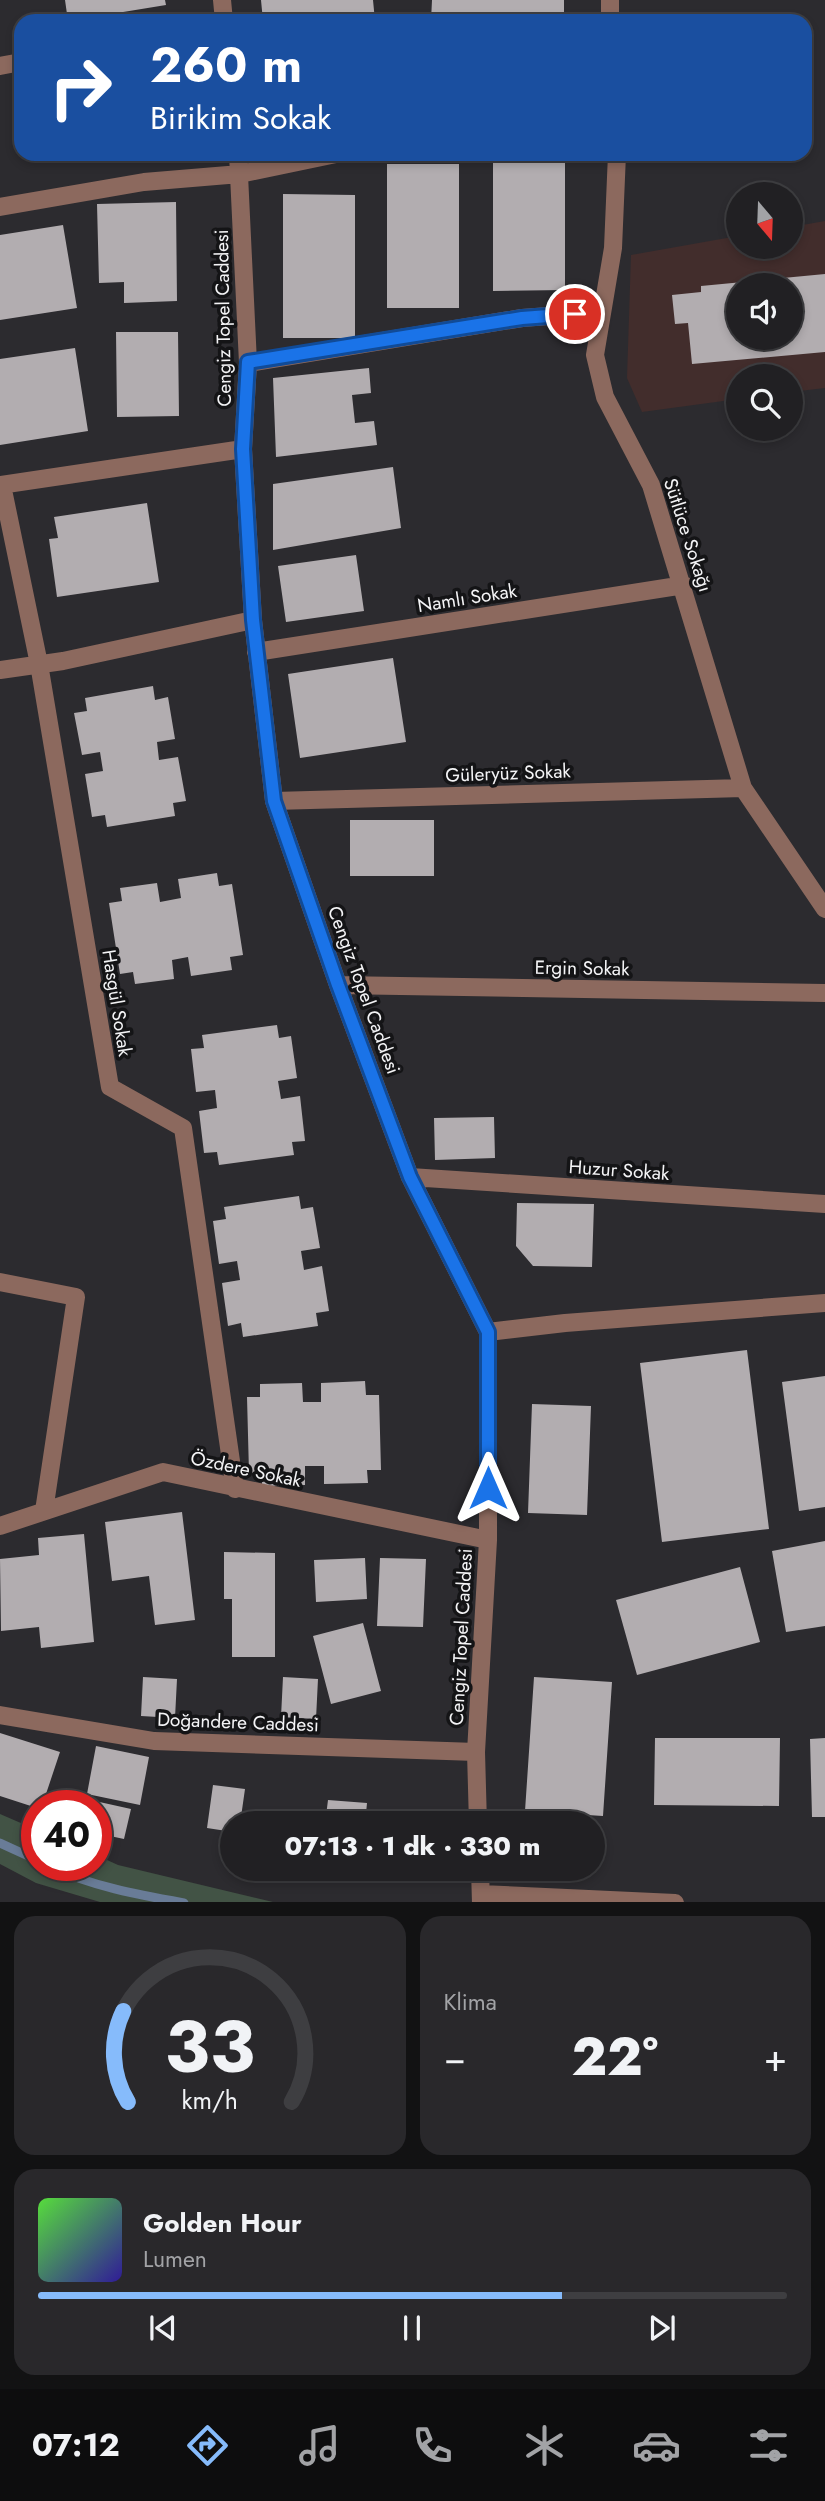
<!DOCTYPE html>
<html lang="tr">
<head>
<meta charset="utf-8">
<style>
	body { margin:0; font-family:Jost,sans-serif; background:#29282b; color:#f1f3f6; height:100vh; display:flex; flex-direction:column; font-size:26px; white-space:nowrap }
	* { box-sizing:border-box; margin:0 }
	p { font-size:23px; color:#a2a3a6 }
	.icon { flex:none; width:38px; height:38px; fill:none; stroke:currentColor; stroke-width:2; stroke-linecap:round; stroke-linejoin:round }
	.map { position:relative; height:1902px; overflow:hidden }
	.details { display:flex; flex-direction:column; gap:14px; padding:14px; background:#121213; flex:1 }
	.details>* { flex:none }
	.guide { position:absolute; left:14px; top:14px; width:798px; height:147px; border-radius:21px; box-shadow:0 4px 10px #0003,0 0 0 2px #3e3e41; background:#1a4fa0; color:#fff; overflow:hidden }
	.needle { width:46px; rotate:161deg }
	.controls { position:absolute; left:726px; top:182px; display:grid; gap:14px }
	.controls a { display:grid; place-items:center; width:77px; height:77px; border-radius:50%; background:#212023; box-shadow:0 4px 10px #0003,0 0 0 2px #3e3e41; font-size:35px }
	.speed { position:absolute; left:21px; top:1790px; display:flex; gap:14px; font-size:35px; font-weight:700; text-align:center }
	.speed>* { display:grid; place-content:center; width:91px; height:91px; border-radius:50%; background:#212023; box-shadow:0 4px 10px #0003,0 0 0 2px #3e3e41; line-height:1 }
	.speed .limit { border:10px solid #d22; background:#fff; color:#111 }
	.pin { position:absolute; display:grid; place-items:center; width:60px; height:60px; color:#fff; margin:-30px; border:4px solid #fff; border-radius:50%; box-shadow:0 2px 7px #0007 }
	.me { position:absolute; width:77px; margin:-38px; rotate:0deg; stroke-linejoin:round; filter:drop-shadow(0 0 5px #0008) }
	.turn { display:flex; align-items:center; gap:24px; height:147px; padding:0 21px; font-size:32px }
	.turn .icon { width:91px; height:91px; stroke-width:2.5 }
	.turn b { display:block; font-size:49px; line-height:60px }
	.big { font-size:52px; font-weight:800; line-height:1.1 }
	.details .tile { flex:1; display:flex; flex-direction:column; justify-content:center; gap:10px; min-width:0; padding:0 24px; border-radius:21px; background:#29282b }
	.details .dial { align-items:center; gap:0 }
	.dial svg { height:182px; overflow:visible; fill:none; stroke:#3e3e41; stroke-width:7; stroke-linecap:round; text-anchor:middle }
	.dial text { fill:#f1f3f6; stroke:none }
	.song { display:flex; align-items:center; gap:21px }
	.cover { width:84px; height:84px; border-radius:10px; background:linear-gradient(135deg,hsl(110 70% 55%),hsl(250 70% 35%)) }
	.played { height:7px; border-radius:4px; background:linear-gradient(90deg,#86bbfb 70%,#3e3e41 70%) }
	.keys { display:flex; justify-content:space-around; direction:ltr }
	.heat { display:flex; justify-content:space-between; align-items:center; font-size:38px; direction:ltr }
	.details .tiles { flex:1; display:grid; gap:14px; grid-template-columns:1fr 1fr }
	.tile:last-child { grid-column:span 2 }
	.trip { position:absolute; left:220px; top:1811px; width:385px; height:70px; border-radius:35px; background:#212023; box-shadow:0 4px 10px #0003,0 0 0 2px #3e3e41; font-weight:800; line-height:70px; text-align:center }
	.tabs { display:flex; height:112px; justify-content:space-around; align-items:center; background:#0d0d0e; color:#a2a3a6 }
	.tabs .icon { width:49px; height:49px }
	.tabs .active { color:#86bbfb }
	.tabs b { font-size:32px; color:#f1f3f6 }
	.map>svg:first-child { display:block }
	.education { fill:#422d2c; fill-rule:evenodd }
	.green { fill:#425345 }
	.lines { fill:none; stroke-linecap:round; stroke-linejoin:round }
	.stream { stroke:#697c97; stroke-width:9 }
	.building { fill:#b2adb0; fill-rule:evenodd }
	.minor { stroke:#8c695e; stroke-width:18 }
	.route-casing { stroke:#114b97; stroke-width:18 }
	.route { stroke:#1a73e8; stroke-width:12 }
	.labels { text-anchor:middle; dominant-baseline:central; stroke-width:7; stroke-linejoin:round; paint-order:stroke }
	.street-label { font-size:19px; fill:#f4f4f6; stroke:#141416 }
</style>
</head>
<body>
<div class="map">
<svg width="825" height="1903" viewBox="0 0 825 1903">
	<rect width="100%" height="100%" fill="#2c2b2f"/>
	<path class="education" d="M825,221V388L791,392V376H738V399L642,412L627,378L631,255L738,236V247H791V227ZM738,285H791V338H738Z"/>
	<path class="green" d="M0,1814L37,1830V1866H96V1855L118,1865L273,1902H100L36,1883L0,1864Z"/>
	<g class="lines">
		<path class="stream" d="M0,1843L37,1860
			M48,1866C95,1887 134,1894 184,1903"/>
	</g>
	<path class="building" d="M65,0H165L166,5L68,21Z
		M261,0H373L375,21H263Z
		M432,0H564V21H431Z
		M493,154H565V290L493,291Z
		M387,164H459V308H387Z
		M283,194L355,195V338H283Z
		M176,202L177,301L124,303V282L99,283L97,204Z
		M63,225L77,308L0,320V235Z
		M825,274V352L692,364L688,323L675,324L672,295L701,292V286ZM738,285H791V338H738Z
		M116,332H178L179,416L117,417Z
		M75,348L88,431L0,445V359Z
		M369,368L371,393L352,395L355,423L374,421L377,445L276,457L273,378Z
		M393,467L401,528L273,550V484Z
		M147,503L159,582L57,597L49,539L58,538L54,517Z
		M356,555L364,611L286,622L278,566Z
		M393,658L406,742L300,758L288,674Z
		M153,686L155,700L168,697L175,739L157,742L159,760L178,757L186,801L173,803L175,816L107,827L105,815L92,817L85,774L103,771L100,752L82,755L74,713L87,711L85,698Z
		M350,820H434V876H350Z
		M217,873L219,886L232,884L243,955L230,957L232,970L191,976L188,957L172,960L174,979L135,984L133,972L120,974L109,903L122,901L120,888L157,883L160,902L181,898L178,879Z
		M277,1025L279,1038L291,1036L297,1078L278,1081L281,1099L300,1096L305,1141L292,1142L294,1155L219,1165L217,1152L204,1153L199,1111L217,1108L215,1090L196,1092L191,1049L204,1048L202,1035Z
		M494,1117L495,1158L435,1160L434,1118Z
		M299,1196L301,1209L313,1207L320,1248L301,1251L304,1270L322,1266L329,1311L316,1313L318,1326L243,1337L241,1323L228,1326L222,1283L240,1280L237,1261L219,1264L213,1221L226,1219L224,1207Z
		M517,1203L594,1204L592,1267L533,1266L516,1246Z
		M747,1350L769,1529L662,1542L640,1363Z
		M825,1376V1507L799,1511L782,1382Z
		M365,1381L366,1395H379L381,1470H367L368,1483L324,1484V1466H305V1485L262,1486V1473H249L247,1397H260V1384L302,1383L303,1402H321V1383Z
		M532,1404L591,1406L587,1515L528,1513Z
		M182,1512L195,1620L155,1625L149,1576L112,1581L105,1522Z
		M84,1534L94,1642L41,1648L39,1627L1,1631L0,1559L39,1555L38,1538Z
		M825,1541V1626L786,1632L772,1551Z
		M224,1552L275,1553V1657H232V1599H224Z
		M365,1558L367,1599L316,1602L314,1560Z
		M380,1558L426,1559L423,1627L377,1626Z
		M740,1567L760,1642L637,1675L616,1600Z
		M363,1623L381,1691L331,1704L313,1636Z
		M143,1677L177,1679L175,1718L141,1716Z
		M283,1677L318,1679L316,1719L281,1717Z
		M534,1677L612,1682L603,1816L525,1811Z
		M0,1733L60,1752L42,1806L37,1808L0,1796Z
		M655,1738H780L779,1806L654,1805Z
		M825,1738V1817H812L810,1739Z
		M96,1746L149,1757L140,1805L87,1794Z
		M213,1785L245,1789L240,1824H233V1832L207,1828Z
		M86,1799L131,1809L124,1839L96,1833V1806H84Z
		M328,1800L367,1803L365,1824H325Z
		M239,1869H299L297,1883L239,1876Z
		M322,1869H361L360,1875L321,1872Z"/>
	<g class="lines">
		<path class="minor" d="M222,0L224,21
			M610,0V21
			M0,66L21,62
			M238,154L248,363L243,449L253,620L274,801L338,985L410,1177L488,1332V1540L476,1752L478,1824
			M617,154L613,248L595,355L605,397L651,485L743,788L825,909
			M0,207L144,182L240,174L336,154
			M248,363L522,318L602,312
			M0,485L243,449
			M2,485L39,664L110,1087L183,1128L235,1489
			M256,652L684,585
			M0,670L63,661L253,620
			M274,801L743,788
			M338,985L825,993
			M410,1177L825,1204
			M0,1282L76,1297L44,1511
			M488,1332L565,1323L825,1303
			M0,1526L163,1472L488,1540
			M0,1715L154,1741L476,1752
			M480,1869L481,1903
			M481,1894L675,1903"/>
	</g>
	<g class="lines">
		<g class="route-casing">
			<path id="route" d="M488,1488V1332L410,1177L338,985L274,801L253,620L243,449L248,362L522,318L575,314"/>
		</g>
		<use href="#route" class="route"/>
	</g>
	<g class="labels">
		<g class="street-label">
			<text transform="translate(223 318) rotate(-91)">Cengiz Topel Caddesi</text>
			<text transform="translate(688 535) rotate(72)">Sütlüce Sokağı</text>
			<text transform="translate(467 598) rotate(-9)">Namlı Sokak</text>
			<text transform="translate(508 773) rotate(-2)">Güleryüz Sokak</text>
			<text transform="translate(582 968) rotate(1)">Ergin Sokak</text>
			<text transform="translate(364 990) rotate(70)">Cengiz Topel Caddesi</text>
			<text transform="translate(117 1003) rotate(81)">Hasgül Sokak</text>
			<text transform="translate(619 1170) rotate(4)">Huzur Sokak</text>
			<text transform="translate(246 1469) rotate(12)">Özdere Sokak</text>
			<text transform="translate(461 1637) rotate(-87)">Cengiz Topel Caddesi</text>
			<text transform="translate(238 1722) rotate(2)">Doğandere Caddesi</text>
		</g>
	</g>
</svg>
<div class="controls">
<a><svg class="needle" viewBox="-14 -14 28 28"><path d="M0-13l5 13h-10z" fill="#e53935"/><path d="M0 13l5-13h-10z" fill="#a2a3a6"/></svg></a>
<a><svg class="icon" aria-label="sound" viewBox="0 0 24 24"><path d="M4 9h4l5-4v14l-5-4H4zM17 9q2 3 0 6"/></svg></a>
<a><svg class="icon" aria-label="search" viewBox="0 0 24 24"><circle cx="10" cy="10" r="6"/><path d="M15 15l6 6"/></svg></a>
</div>
<div class="speed"><div class="limit">40</div></div>
<div class="pin" style="left:575px;top:314px;background:#d93025"><svg class="icon" aria-label="arrive" viewBox="0 0 24 24"><path d="M6 21V4h12l-3 4 3 4H6"/></svg></div>
<svg class="me" style="left:488px;top:1488px" viewBox="-20 -20 40 40"><path d="M0-17L14 15 0 8-14 15z" fill="#1a73e8" stroke="#fff" stroke-width="4"/></svg>
<div class="trip">07:13 · 1 dk · 330 m</div>
<div class="guide">
<div class="turn"><svg class="icon" aria-label="right" viewBox="0 0 24 24"><path d="M7 20v-9h11M14 6l5 5-5 5"/></svg><div><b>260 m</b>Birikim Sokak</div></div>
</div>
</div>
<section class="details">
<div class="tiles">
<div class="tile dial"><svg viewBox="0 0 100 80">
<path d="M14 69A42 42 0 1 1 86 69"/>
<path d="M14 69A42 42 0 0 1 12 29" stroke="#86bbfb"/>
<text x="50" y="56" font-size="32" font-weight="700">33</text>
<text x="50" y="72" font-size="11">km/h</text>
</svg></div>
<div class="tile"><p>Klima</p>
<div class="heat"><a>−</a><b class="big">22°</b><a>+</a></div>
</div>
<div class="tile">
<div class="song"><i class="cover"></i><div><b>Golden Hour</b><p>Lumen</p></div></div>
<div class="played"></div>
<div class="keys"><svg class="icon" aria-label="previous" viewBox="0 0 24 24"><path d="M18 5L8 12l10 7zM5 5v14"/></svg><svg class="icon" aria-label="pause" viewBox="0 0 24 24"><path d="M8 5v14M16 5v14"/></svg><svg class="icon" aria-label="next" viewBox="0 0 24 24"><path d="M6 5l10 7-10 7zM19 5v14"/></svg></div>
</div>
</div>
</section>
<nav class="tabs">
<b>07:12</b>
<svg class="icon active" aria-label="directions" viewBox="0 0 24 24"><path d="M12 3l9 9-9 9-9-9zM9 14v-3h6M13 9l2 2-2 2"/></svg>
<svg class="icon" aria-label="music" viewBox="0 0 24 24"><path d="M9 18V5l10-2v13"/><circle cx="6" cy="18" r="3"/><circle cx="16" cy="16" r="3"/></svg>
<svg class="icon" aria-label="phone" viewBox="0 0 24 24"><path d="M5 4h4l2 5-3 2q2 4 5 5l2-3 5 2v4C11 20 4 13 5 4z"/></svg>
<svg class="icon" aria-label="climate" viewBox="0 0 24 24"><path d="M12 3v18M4 7l16 10M4 17L20 7"/></svg>
<svg class="icon" aria-label="car" viewBox="0 0 24 24"><path d="M5 17H2v-5l4-1 3-4h7l3 4 3 1v5h-3M9 17h6M6 11h13"/><circle cx="7" cy="17" r="2"/><circle cx="17" cy="17" r="2"/></svg>
<svg class="icon" aria-label="filters" viewBox="0 0 24 24"><path d="M4 7h16M4 17h16"/><circle cx="9" cy="7" r="2"/><circle cx="15" cy="17" r="2"/></svg>
</nav>
</body>
</html>
